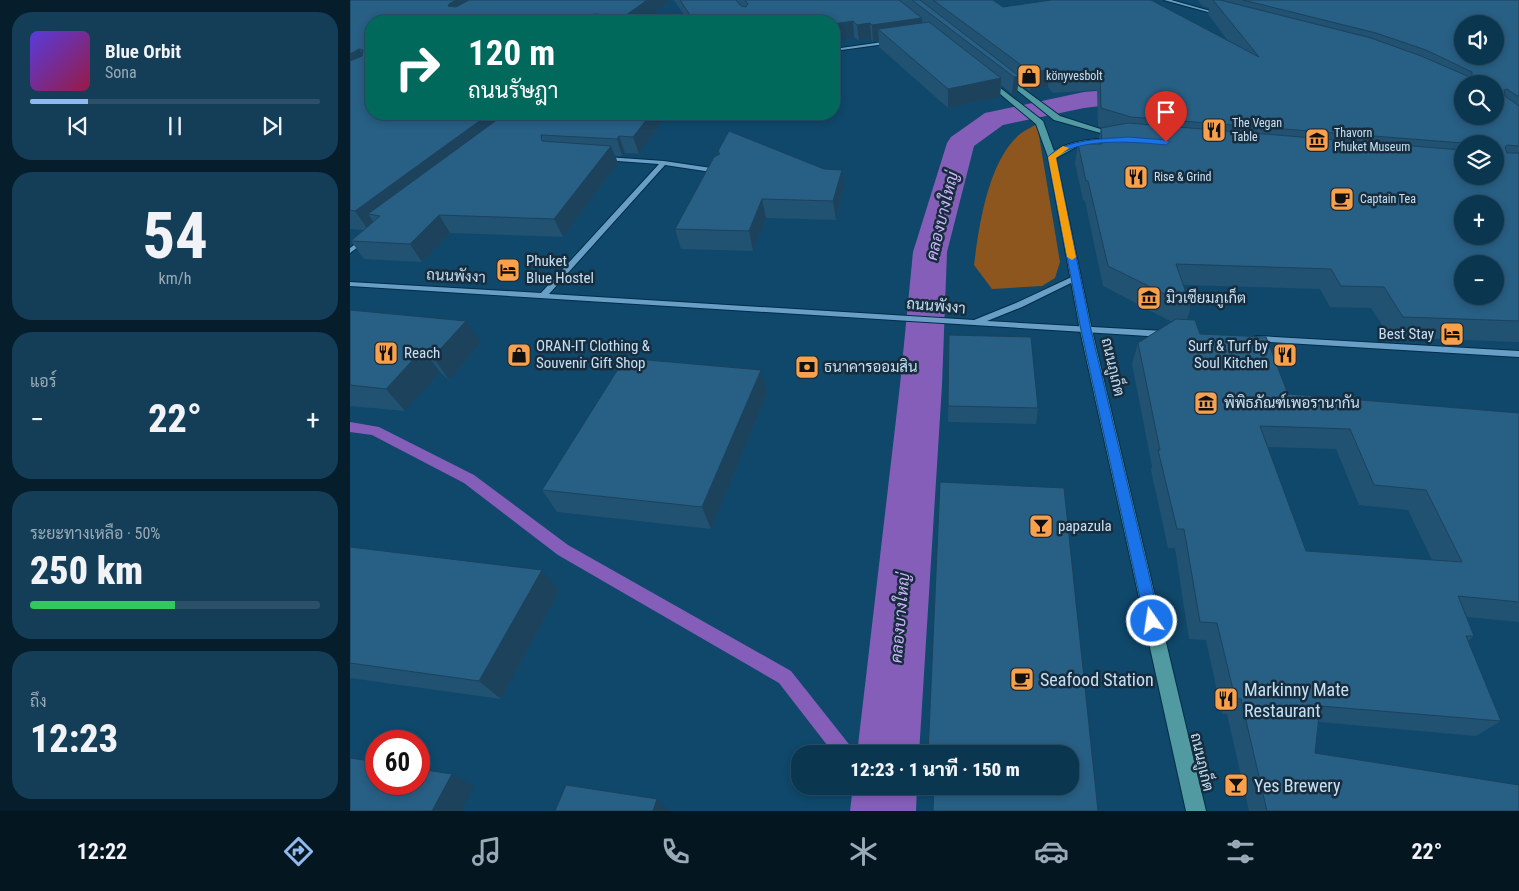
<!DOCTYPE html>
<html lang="th">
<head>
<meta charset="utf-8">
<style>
	body { margin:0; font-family:"Roboto Condensed",Sarabun,sans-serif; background:#143e57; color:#f1f3f6; height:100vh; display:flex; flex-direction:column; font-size:19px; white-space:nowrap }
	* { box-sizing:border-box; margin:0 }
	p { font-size:16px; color:#9aabb7 }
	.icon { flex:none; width:28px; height:28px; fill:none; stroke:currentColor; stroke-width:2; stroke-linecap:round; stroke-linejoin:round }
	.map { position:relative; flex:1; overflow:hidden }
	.panel { display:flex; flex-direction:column; gap:12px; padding:12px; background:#061e2c; width:350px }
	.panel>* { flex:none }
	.hud { position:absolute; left:15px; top:15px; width:475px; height:105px; border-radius:20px; box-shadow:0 2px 8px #0003,0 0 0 1px #2b5067; background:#00695c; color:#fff; overflow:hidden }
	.buttons { position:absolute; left:1104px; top:15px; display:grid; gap:10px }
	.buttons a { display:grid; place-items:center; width:50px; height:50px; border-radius:50%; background:#0b3650; box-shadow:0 2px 8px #0003,0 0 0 1px #2b5067; font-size:25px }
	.speed { position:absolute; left:15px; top:730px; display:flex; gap:10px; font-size:25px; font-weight:700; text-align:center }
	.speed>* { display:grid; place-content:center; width:65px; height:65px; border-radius:50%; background:#0b3650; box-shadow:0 2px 8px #0003,0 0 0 1px #2b5067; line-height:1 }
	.speed .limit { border:8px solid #d22; background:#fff; color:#111 }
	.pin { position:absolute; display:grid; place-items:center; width:42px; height:42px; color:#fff; margin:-51px -21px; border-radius:50% 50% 50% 0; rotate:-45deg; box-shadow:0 0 5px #0007 }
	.pin .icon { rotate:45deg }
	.me { position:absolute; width:55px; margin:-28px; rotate:347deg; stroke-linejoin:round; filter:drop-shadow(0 0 4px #0008) }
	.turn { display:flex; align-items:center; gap:18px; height:105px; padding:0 20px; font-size:22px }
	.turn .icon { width:65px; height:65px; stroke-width:2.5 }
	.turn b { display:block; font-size:35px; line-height:42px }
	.big { font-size:38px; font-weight:800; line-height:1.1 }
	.panel .tile { flex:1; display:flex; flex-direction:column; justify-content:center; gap:8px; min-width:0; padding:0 18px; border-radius:20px; background:#143e57 }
	.panel .dial { align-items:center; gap:0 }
	.dial b { font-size:65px; line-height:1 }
	.song { display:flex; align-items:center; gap:15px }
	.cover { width:60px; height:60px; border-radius:8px; background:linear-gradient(135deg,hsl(250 70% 55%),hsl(340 70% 35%)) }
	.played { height:5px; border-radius:2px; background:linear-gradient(90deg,#90b9f0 20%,#2b5067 20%) }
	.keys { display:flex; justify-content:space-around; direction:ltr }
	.heat { display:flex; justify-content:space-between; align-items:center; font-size:28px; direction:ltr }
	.charge { height:8px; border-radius:4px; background:linear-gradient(90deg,#34c759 50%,#2b5067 0) }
	.trip { position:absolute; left:441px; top:745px; width:288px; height:50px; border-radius:20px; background:#0b3650; box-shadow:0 2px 8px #0003,0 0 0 1px #2b5067; font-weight:800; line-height:50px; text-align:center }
	.tab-bar { display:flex; height:80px; justify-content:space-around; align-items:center; background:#041620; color:#9aabb7 }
	.tab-bar .icon { width:35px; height:35px }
	.tab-bar .on { color:#90b9f0 }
	.tab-bar b { font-size:22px; color:#f1f3f6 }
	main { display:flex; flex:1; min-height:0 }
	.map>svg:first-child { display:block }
	.green { fill:#8d561f }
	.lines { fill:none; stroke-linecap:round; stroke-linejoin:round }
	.stream { fill:#855eb9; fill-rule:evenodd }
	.canal { fill:#855eb9; fill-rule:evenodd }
	.minor-casing { stroke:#022d48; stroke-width:2 }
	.major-casing { stroke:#022d48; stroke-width:2 }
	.minor { fill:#699fc6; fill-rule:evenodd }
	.major { fill:#519aa1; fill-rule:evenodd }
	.wall { fill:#225272; fill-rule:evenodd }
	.shaded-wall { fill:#1c425c }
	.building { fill:#285f84; stroke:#1c425c; fill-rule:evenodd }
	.route { fill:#1a73e8; stroke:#114b97 }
	.slow { fill:#f59e0b }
	.labels { text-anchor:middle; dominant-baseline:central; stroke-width:5; stroke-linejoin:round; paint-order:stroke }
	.far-poi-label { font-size:12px; fill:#c5e0f5; stroke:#172d3d; text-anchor:start }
	.poi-label { font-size:15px; fill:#c5e0f5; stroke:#172d3d; text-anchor:start }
	.street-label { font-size:15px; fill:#c5e0f5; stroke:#172d3d }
	.water-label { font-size:16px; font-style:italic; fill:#cfb5fb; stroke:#172d3d }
	.near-poi-label { font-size:18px; fill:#c5e0f5; stroke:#172d3d; text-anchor:start }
</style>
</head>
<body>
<main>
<section class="panel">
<div class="tile">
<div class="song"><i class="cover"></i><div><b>Blue Orbit</b><p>Sona</p></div></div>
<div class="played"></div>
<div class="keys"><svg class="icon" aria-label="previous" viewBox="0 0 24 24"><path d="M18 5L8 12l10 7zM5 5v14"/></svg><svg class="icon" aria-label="pause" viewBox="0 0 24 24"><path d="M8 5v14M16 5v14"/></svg><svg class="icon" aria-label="next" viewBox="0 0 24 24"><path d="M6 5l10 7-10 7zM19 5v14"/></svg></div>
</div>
<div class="tile dial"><b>54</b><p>km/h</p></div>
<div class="tile"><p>แอร์</p>
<div class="heat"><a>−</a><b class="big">22°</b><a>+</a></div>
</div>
<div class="tile"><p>ระยะทางเหลือ · 50%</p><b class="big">250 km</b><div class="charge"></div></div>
<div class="tile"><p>ถึง</p><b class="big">12:23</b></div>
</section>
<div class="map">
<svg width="1169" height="811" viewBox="0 0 1169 811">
	<rect width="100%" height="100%" fill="#0f486b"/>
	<path class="green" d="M687,124L710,262L705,278L692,286L642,289L624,265C629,226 638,161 670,134C675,130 682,127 687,124Z"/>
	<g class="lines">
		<path class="stream" d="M0,422L29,427L124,475L218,545L441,671L502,748L505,754H484L429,683L208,555L114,483L22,435L0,432Z
			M512,786H533L544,802L541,809L535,811L527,809Z"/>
		<path class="canal" d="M806,86L815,88L818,93L815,98L734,108L653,125L624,146L597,252L592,385L569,754H507L550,385L563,252L597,143L601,137L635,113L734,92Z
			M503,786H567L566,811H500Z"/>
		<g class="minor-casing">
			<path id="minor" d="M814,0H821L871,14L869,15Z
				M540,41L542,43L484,51V49Z
				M256,157L314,161L368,169L371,171L368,173L315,165L199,294L624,320L666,303L726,275L730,277L729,279L672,307L637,321L814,331L818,334L814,337L0,286V282L191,293L309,164L254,160V158Z
				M14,238L17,240L16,241L0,253V248Z
				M907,336L1169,351V357L904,341L903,339L904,337Z"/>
		</g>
		<g class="major-casing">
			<path id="major" d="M652,76H656L710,116L769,135L765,137L704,120L652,78Z
				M636,80H640L693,121L704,151C722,140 744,139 765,138L769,140L765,142L726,147L706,158L742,330L856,811H836L730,330L698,157L686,124L636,82Z"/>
		</g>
		<use href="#minor" class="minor"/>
		<use href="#major" class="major"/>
	</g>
	<path class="wall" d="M0,0H320L294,21H21V114L312,122L289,154L275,153L272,156H265L268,163L213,237L100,233L72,262L14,259L1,241L13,230L0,229Z
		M324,0H386L387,1V0H643L653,7L878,41L858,14L859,8L852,6L848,0H1169V342L1040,337L1021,308L980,307L970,289L833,285L841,307L837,319L850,334L938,394L1169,413V622L1117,617L1124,636L1118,641L1151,721L1126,736L969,722L965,753L1169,811H899L877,714H872L856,640L839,639L825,548H818L801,470L802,466L782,364L788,343L822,322L753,286L735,201L733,200L725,163L728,144H748L751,128H752L748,126L747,90L703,93L698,87L680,91L668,82L667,93L662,94L651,85L650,97L598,108L529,47V41L523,42L521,39L509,41L484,21H338ZM1112,144H1145L1112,176ZM918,447L986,449L1009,505L1058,510L1082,560L956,551Z
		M368,151L494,188L486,220L416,218L403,251L331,249L325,229L369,155Z
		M0,310L131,343L99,380L90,372L55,411L0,406Z
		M599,335L688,408L686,424L598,422Z
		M417,393L361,529L207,512L192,490Z
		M0,547L209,591L151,699L0,678Z"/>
	<path class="shaded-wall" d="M106,0H142L106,19L98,6L99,4Z
		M297,0H320L294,21H277L275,16Z
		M244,14L246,21H234Z
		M572,18L573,34L528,29L529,41L523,42L522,25Z
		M503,21L504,37L484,41V24Z
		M520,23L521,39L509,41L507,25Z
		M9,49L19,66L0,77V54Z
		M700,69L698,87L680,91L682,73Z
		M669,76L667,93L662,94L664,77Z
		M651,78L650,97L598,108V89Z
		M139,114H163L30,216L18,214L26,226L19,231L5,211Z
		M301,114H310L312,122L289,154L283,137Z
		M269,136L275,153L272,156L267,139Z
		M261,146L268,163L213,237L204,219Z
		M492,170L494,188L486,220L483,201Z
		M412,199L416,218L403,251L399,231Z
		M89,215L100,233L72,262L60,244Z
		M116,321L131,343L99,380L83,357Z
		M73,349L90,372L55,411L36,389Z
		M411,370L417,393L361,529L352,507Z
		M192,570L209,591L151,699L129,681Z
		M102,774L124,786L111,811H82Z
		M307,799L319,810V811H303Z"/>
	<path class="building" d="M0,0H106L99,4L98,6L106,7L119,0H297L275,16L244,14L234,21H21V114H139L5,211L0,210V61L12,56L13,50L9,49L0,54Z
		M330,0H386L391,6L396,7L398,4L395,0H549L572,18L522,25L520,23L507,25L503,21L484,24V21H344Z
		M562,0H570L669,76L664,77Z
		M583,0H643L653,7L701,0H801L909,57L863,0H870L1021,38L1071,56L1122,78V72L1076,50L1026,33L893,0H1169V97L1157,89L1154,90L1155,96L1169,106V146L1157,145L1155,147L1157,153H1169V321L1053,317L1034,287L991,286L981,269L826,264L841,307L758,266L738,181H736L728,144H752L751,128L778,123L1112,150V176H1145V144H1125L781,117L751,108L750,72L705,75L700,69L682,73ZM1112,24H1145V56H1112ZM1112,84H1145V116H1112ZM1112,204H1145V236H1112ZM1112,264H1145V296H1112Z
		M579,22L651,78L598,89L528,29Z
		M155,114H301L283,137L269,136L267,139L191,135L192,141L261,146L204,219L89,215L60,244L1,241L30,216L18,214Z
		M379,131L474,169L492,170L483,201L412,199L399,231L325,229L364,157L370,154L368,151Z
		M0,310L116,321L83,357L73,349L36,389L0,385Z
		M826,319L845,320L850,334L916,337L938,394L1169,413V602L1108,596L1124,636H1116L1151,721L970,706L965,753L1169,785V811H917L891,699L885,698L867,623L850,622L834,529H827L808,450H810L788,343ZM910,426L1000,429L1024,485L1076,490L1112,562L956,551Z
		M599,335L681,337L688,408L598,406Z
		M275,358L411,370L352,507L192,490Z
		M590,482L714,488L748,811H583L584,786H720V754H578Z
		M0,547L192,570L129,681L0,663Z
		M0,758L26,762V784H69V769L102,774L82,811H0Z
		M216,785L307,799L303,811H205Z"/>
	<path class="route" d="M778,137L816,140L820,142L816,145C787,142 729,137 706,157L741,330L810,621L807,626L802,628L797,626L795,621L731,330L698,157C714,139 754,139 778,137Z"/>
	<path class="slow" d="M713,146L719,148L706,158L726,257L722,260L717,257L698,157Z"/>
	<defs>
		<g id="shop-square" transform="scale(1.25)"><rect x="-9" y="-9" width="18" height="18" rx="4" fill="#f9a04c" stroke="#172d3d"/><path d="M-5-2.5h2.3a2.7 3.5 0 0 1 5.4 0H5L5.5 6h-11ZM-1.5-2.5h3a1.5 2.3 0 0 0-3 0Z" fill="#111"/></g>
		<g id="restaurant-square" transform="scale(1.25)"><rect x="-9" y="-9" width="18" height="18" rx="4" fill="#f9a04c" stroke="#172d3d"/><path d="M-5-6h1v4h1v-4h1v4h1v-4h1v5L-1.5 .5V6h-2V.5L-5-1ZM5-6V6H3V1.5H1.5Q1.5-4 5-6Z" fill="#111"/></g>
		<g id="museum-square" transform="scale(1.25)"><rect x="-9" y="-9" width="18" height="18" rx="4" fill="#f9a04c" stroke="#172d3d"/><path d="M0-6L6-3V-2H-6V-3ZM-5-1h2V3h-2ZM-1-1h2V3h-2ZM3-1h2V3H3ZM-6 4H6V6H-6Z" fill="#111"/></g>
		<g id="cafe-square" transform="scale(1.25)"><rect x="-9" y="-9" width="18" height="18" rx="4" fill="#f9a04c" stroke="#172d3d"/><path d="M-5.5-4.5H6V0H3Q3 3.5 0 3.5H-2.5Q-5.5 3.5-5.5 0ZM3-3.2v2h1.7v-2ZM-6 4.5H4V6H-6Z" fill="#111"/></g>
		<g id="hotel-square" transform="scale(1.25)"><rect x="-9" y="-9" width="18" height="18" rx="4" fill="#f9a04c" stroke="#172d3d"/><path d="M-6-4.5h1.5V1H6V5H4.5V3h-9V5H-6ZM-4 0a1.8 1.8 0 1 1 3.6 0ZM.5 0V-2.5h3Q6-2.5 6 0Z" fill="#111"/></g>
		<g id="bank-square" transform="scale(1.25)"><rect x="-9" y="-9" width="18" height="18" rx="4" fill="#f9a04c" stroke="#172d3d"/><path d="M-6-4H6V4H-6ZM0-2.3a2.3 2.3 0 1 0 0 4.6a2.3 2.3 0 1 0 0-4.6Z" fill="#111"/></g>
		<g id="bar-square" transform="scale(1.25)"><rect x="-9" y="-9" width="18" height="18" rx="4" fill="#f9a04c" stroke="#172d3d"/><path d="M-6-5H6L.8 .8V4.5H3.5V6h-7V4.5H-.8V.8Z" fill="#111"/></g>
	</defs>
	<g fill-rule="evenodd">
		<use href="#shop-square" x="679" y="76"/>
		<use href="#restaurant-square" x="864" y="130"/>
		<use href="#museum-square" x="967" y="140"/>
		<use href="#restaurant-square" x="786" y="177"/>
		<use href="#cafe-square" x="992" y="199"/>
		<use href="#hotel-square" x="158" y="270"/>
		<use href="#museum-square" x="799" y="298"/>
		<use href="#hotel-square" x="1102" y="334"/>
		<use href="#restaurant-square" x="36" y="353"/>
		<use href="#shop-square" x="169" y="355"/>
		<use href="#restaurant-square" x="935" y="355"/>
		<use href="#bank-square" x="457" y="367"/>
		<use href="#museum-square" x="856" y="403"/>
		<use href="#bar-square" x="691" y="526"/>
		<use href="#cafe-square" x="672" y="679"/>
		<use href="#restaurant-square" x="876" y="699"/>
		<use href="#bar-square" x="886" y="785"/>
	</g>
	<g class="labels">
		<g class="far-poi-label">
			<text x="696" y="76">könyvesbolt</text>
			<text x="882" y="123">The Vegan<tspan x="882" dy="14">Table</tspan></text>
			<text x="984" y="133">Thavorn<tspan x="984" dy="14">Phuket Museum</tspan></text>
			<text x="804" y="177">Rise &amp; Grind</text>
			<text x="1010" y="199">Captain Tea</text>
		</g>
		<g class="poi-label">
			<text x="176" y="261">Phuket<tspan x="176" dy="17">Blue Hostel</tspan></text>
			<text x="816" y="298">มิวเซียมภูเก็ต</text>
			<text x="1084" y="334" text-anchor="end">Best Stay</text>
			<text x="186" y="346">ORAN-IT Clothing &amp;<tspan x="186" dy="17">Souvenir Gift Shop</tspan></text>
			<text x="918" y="346" text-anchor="end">Surf &amp; Turf by<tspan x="918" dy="17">Soul Kitchen</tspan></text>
			<text x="54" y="353">Reach</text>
			<text x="474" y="367">ธนาคารออมสิน</text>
			<text x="874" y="403">พิพิธภัณฑ์เพอรานากัน</text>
			<text x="708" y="526">papazula</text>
		</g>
		<g class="street-label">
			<text transform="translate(106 276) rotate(3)">ถนนพังงา</text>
			<text transform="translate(586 306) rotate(5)">ถนนพังงา</text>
			<text transform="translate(763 367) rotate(77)">ถนนภูเก็ต</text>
			<text transform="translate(852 762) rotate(77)">ถนนภูเก็ต</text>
		</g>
		<g class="water-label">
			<text transform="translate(592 216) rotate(-76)">คลองบางใหญ่</text>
			<text transform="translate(550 618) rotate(-85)">คลองบางใหญ่</text>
		</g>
		<g class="near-poi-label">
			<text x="690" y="679">Seafood Station</text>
			<text x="894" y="689">Markinny Mate<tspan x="894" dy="21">Restaurant</tspan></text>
			<text x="904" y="785">Yes Brewery</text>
		</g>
	</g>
</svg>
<div class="buttons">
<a><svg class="icon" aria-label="sound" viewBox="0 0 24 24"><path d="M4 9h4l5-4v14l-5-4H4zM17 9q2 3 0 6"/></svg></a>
<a><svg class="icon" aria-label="search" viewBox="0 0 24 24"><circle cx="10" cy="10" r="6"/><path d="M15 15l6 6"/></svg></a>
<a><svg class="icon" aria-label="layers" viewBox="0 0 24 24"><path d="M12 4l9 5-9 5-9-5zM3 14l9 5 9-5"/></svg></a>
<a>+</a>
<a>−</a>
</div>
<div class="speed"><div class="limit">60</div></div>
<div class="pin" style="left:816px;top:142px;background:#d93025"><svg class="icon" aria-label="arrive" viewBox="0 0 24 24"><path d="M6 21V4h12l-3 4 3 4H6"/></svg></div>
<svg class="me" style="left:802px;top:621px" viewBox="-20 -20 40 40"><circle r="17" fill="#1a73e8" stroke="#fff" stroke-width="3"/><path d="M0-11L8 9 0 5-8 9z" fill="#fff"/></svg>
<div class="trip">12:23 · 1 นาที · 150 m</div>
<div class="hud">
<div class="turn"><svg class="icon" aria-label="right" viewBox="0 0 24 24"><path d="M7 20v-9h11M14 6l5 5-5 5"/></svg><div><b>120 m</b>ถนนรัษฎา</div></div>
</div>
</div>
</main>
<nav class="tab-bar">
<b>12:22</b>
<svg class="icon on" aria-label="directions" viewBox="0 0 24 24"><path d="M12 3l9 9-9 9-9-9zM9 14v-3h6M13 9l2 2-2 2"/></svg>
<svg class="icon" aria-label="music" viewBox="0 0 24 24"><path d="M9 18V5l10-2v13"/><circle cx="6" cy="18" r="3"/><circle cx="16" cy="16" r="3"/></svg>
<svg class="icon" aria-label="phone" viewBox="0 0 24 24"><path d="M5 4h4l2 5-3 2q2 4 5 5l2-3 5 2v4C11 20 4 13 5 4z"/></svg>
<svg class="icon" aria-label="climate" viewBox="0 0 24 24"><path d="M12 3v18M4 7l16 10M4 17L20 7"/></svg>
<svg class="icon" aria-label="car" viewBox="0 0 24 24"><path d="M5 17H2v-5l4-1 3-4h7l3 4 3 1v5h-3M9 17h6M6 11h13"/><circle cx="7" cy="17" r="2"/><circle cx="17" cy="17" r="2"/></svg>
<svg class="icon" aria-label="filters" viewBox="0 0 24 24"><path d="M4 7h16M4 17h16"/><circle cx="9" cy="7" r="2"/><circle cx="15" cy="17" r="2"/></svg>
<b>22°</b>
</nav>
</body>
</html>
